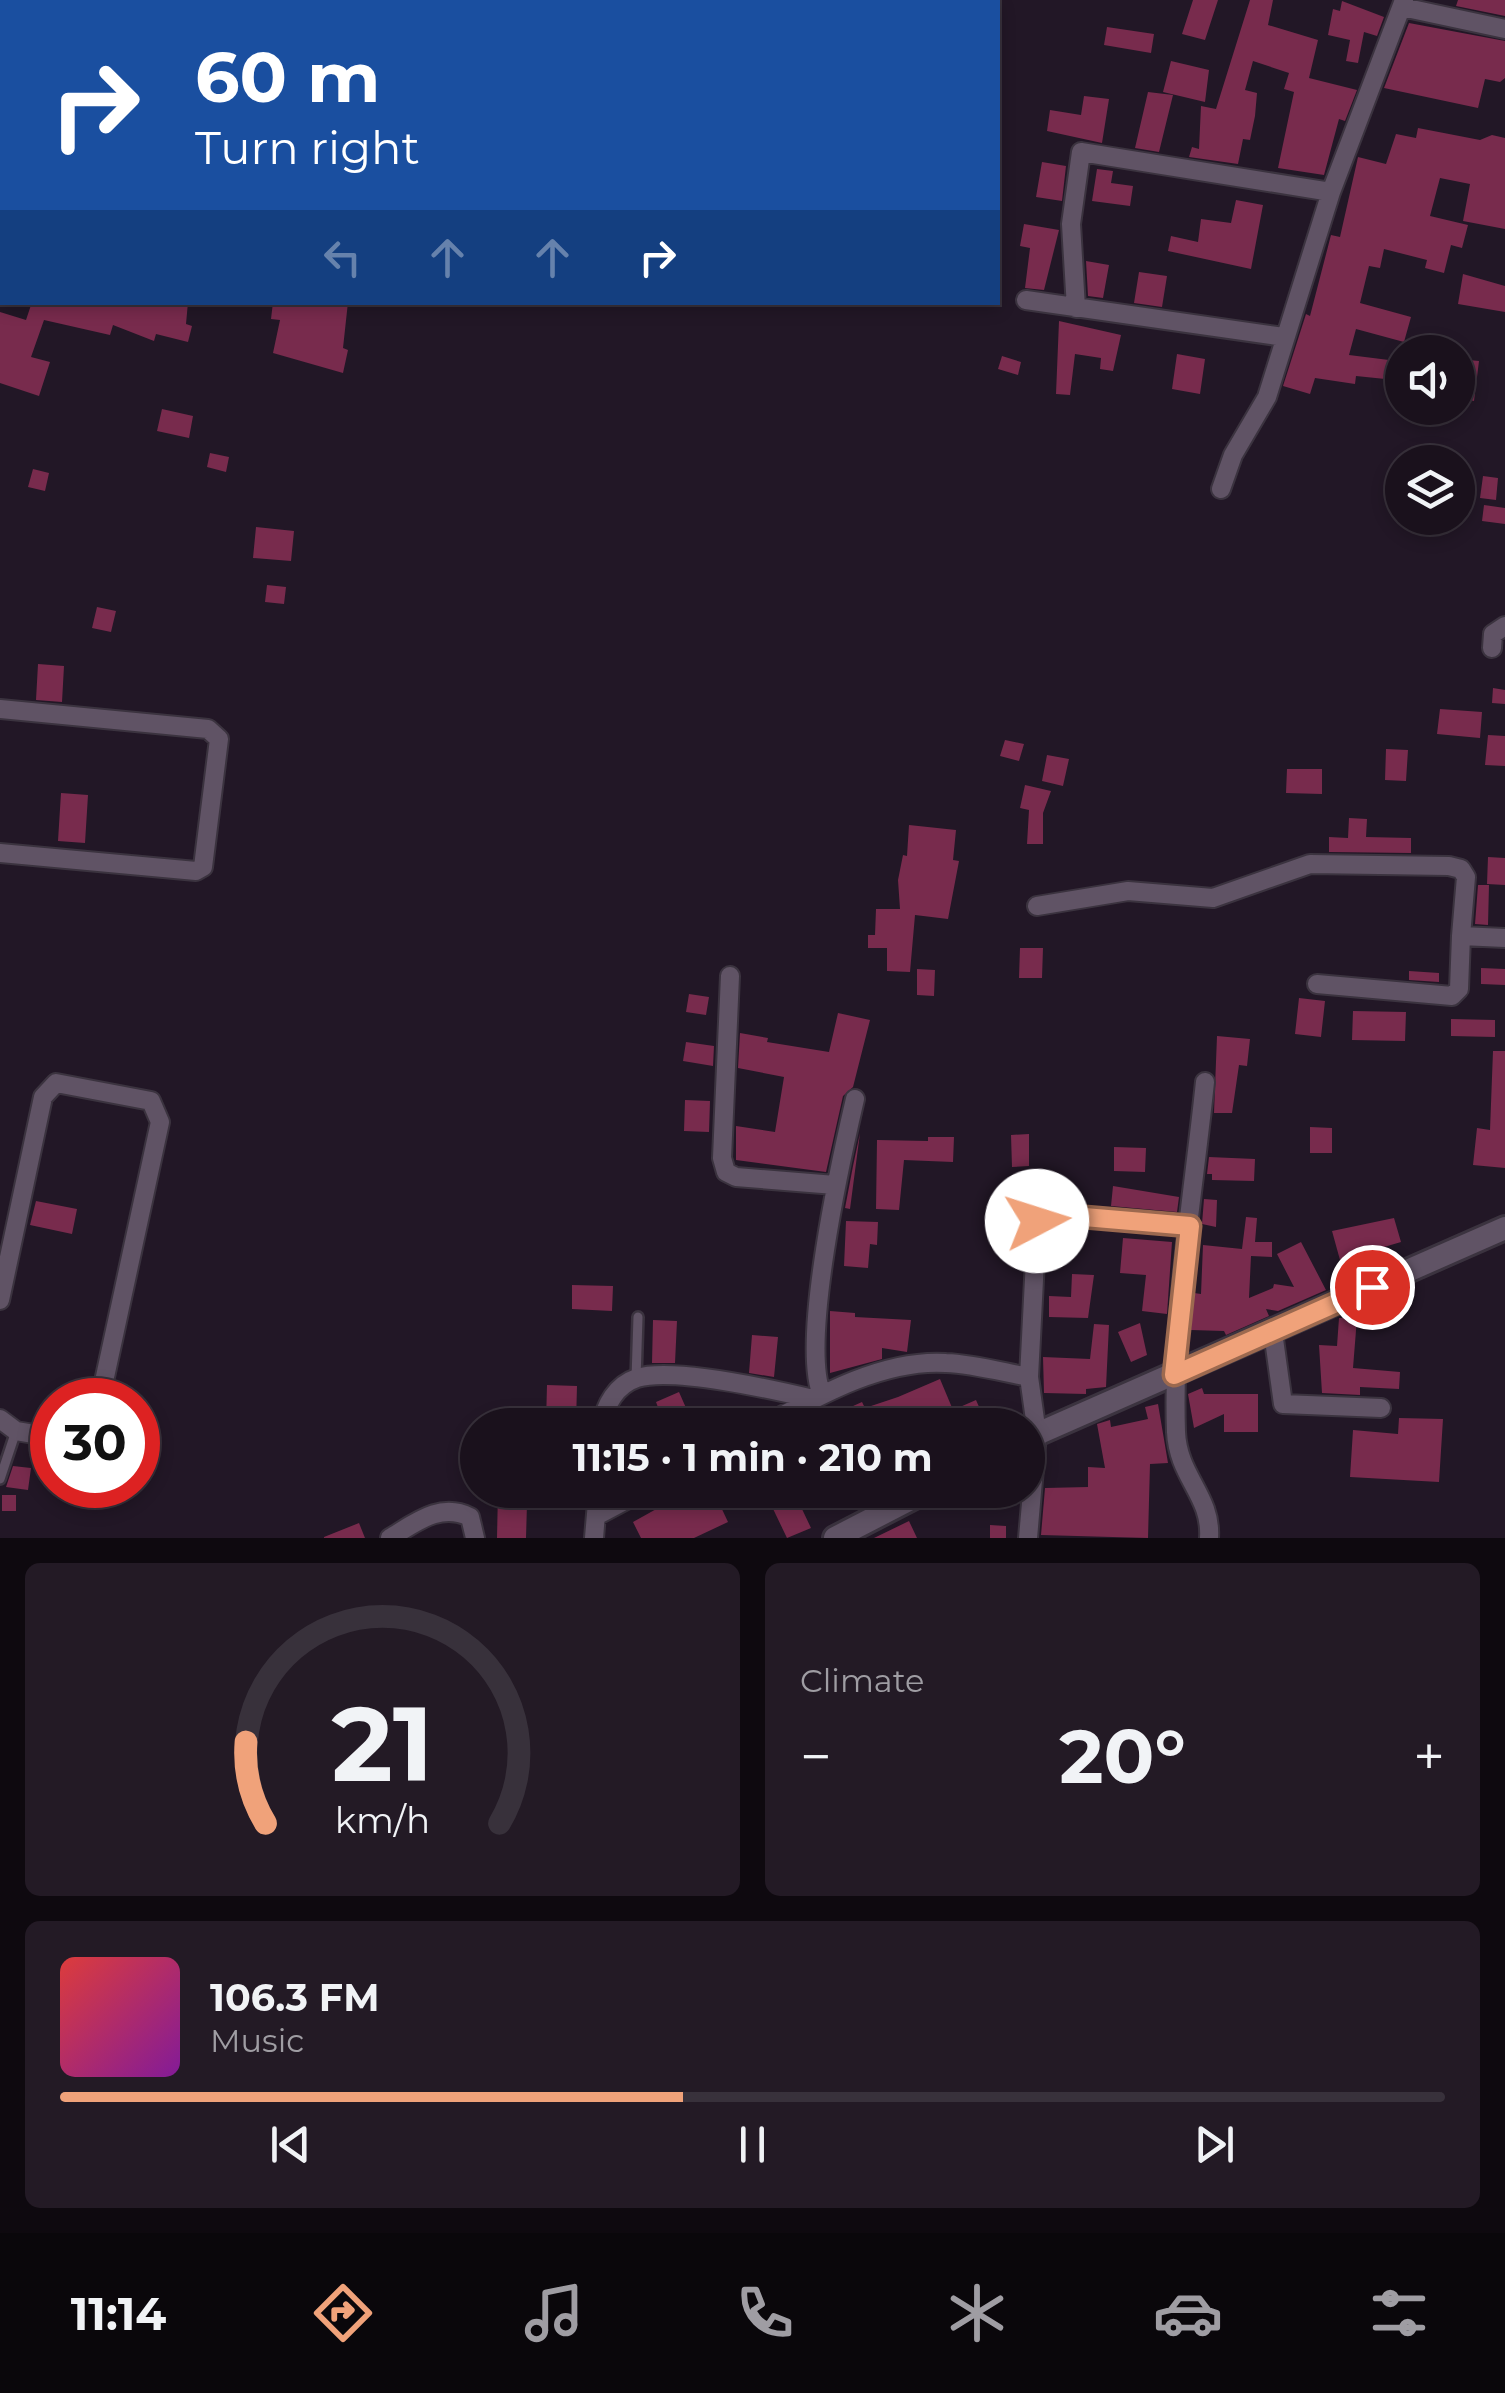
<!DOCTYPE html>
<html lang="en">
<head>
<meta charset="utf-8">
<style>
	body { margin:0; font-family:Montserrat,sans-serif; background:#231a25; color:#f1f3f6; height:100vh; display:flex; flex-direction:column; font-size:38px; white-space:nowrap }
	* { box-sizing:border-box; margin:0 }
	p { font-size:32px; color:#9f9da3 }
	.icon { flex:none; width:55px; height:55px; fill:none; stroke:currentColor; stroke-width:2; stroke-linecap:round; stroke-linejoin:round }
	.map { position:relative; height:1538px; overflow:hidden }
	.sheet { display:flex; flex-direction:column; gap:25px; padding:25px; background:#0e090f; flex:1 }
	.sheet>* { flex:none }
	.banner { position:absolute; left:0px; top:0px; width:1000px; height:305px; box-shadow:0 5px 15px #0003,0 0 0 2px #38313b; background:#1a4fa0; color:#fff; overflow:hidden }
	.buttons { position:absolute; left:1385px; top:335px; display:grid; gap:20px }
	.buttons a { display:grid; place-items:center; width:90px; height:90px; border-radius:50%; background:#1a111c; box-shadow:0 5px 15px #0003,0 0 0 2px #38313b; font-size:50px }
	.speed { position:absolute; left:30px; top:1378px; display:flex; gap:20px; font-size:50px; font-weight:700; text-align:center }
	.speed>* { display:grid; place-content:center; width:130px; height:130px; border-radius:50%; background:#1a111c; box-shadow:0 5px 15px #0003,0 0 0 2px #38313b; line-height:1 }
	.speed .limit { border:15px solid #d22; background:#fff; color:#111 }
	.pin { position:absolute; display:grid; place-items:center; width:85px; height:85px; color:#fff; margin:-42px; border:5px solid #fff; border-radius:50%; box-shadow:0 2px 10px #0007 }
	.me { position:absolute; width:110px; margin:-55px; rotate:85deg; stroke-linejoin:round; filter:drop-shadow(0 0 8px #0008) }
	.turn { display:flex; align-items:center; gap:35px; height:210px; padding:0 30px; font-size:45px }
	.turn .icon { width:130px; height:130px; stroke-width:2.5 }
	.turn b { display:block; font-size:70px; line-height:85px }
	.lanes { display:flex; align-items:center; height:95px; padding:0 30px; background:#0003; justify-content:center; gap:50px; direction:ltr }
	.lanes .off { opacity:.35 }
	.big { font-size:75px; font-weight:700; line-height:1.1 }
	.sheet .card { flex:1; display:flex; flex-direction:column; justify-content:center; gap:15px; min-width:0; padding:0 35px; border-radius:15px; background:#231a25 }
	.sheet .dial { align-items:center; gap:0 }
	.dial svg { height:260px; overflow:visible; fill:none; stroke:#38313b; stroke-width:7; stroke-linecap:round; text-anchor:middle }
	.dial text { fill:#f1f3f6; stroke:none }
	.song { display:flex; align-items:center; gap:30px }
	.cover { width:120px; height:120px; border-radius:15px; background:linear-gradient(135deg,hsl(0 70% 55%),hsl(290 70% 35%)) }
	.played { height:10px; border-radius:5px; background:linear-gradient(90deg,#f0a27a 45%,#38313b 45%) }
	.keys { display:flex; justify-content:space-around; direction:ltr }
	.heat { display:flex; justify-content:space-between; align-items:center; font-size:55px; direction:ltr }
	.sheet .tiles { flex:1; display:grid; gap:25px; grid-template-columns:1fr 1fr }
	.card:last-child { grid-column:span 2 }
	.trip { position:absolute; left:460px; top:1408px; width:585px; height:100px; border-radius:50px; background:#1a111c; box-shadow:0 5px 15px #0003,0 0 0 2px #38313b; font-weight:700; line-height:100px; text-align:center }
	.dock { display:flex; height:160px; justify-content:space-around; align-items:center; background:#0a070b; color:#9f9da3 }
	.dock .icon { width:70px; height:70px }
	.dock .current { color:#f0a27a }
	.dock b { font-size:45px; color:#f1f3f6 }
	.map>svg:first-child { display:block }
	.building { fill:#782b4d }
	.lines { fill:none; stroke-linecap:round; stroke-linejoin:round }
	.service-casing { stroke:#3b333f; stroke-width:14 }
	.minor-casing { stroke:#3b333f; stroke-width:22 }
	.tertiary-casing { stroke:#3b333f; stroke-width:28 }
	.service { stroke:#605365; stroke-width:9 }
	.minor { stroke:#605365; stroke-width:18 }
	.tertiary { stroke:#605365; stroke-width:22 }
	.route-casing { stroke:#9c694f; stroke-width:25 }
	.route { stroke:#f0a27a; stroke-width:18 }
</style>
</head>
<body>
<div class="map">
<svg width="1505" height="1538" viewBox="0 0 1505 1538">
	<rect width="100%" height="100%" fill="#221726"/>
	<path class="building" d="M1193,0H1218L1205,40L1182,34Z
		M1250,0H1273L1268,25L1318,40L1309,78L1357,90L1345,121L1339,119L1324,175L1278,168L1294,92L1284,89L1289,73L1253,61L1245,90L1257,93L1255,116L1250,140L1243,139L1238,164L1189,157L1192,147L1199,149L1201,106L1216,109Z
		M1458,0H1505V16L1456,6Z
		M1342,1L1384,17L1377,36L1364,32L1358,63L1346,61L1350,40L1328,35L1333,9L1340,11Z
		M1409,23L1505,41V78L1500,82L1485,79L1478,108L1384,88Z
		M1107,27L1154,34L1151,53L1104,45Z
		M1171,61L1209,70L1205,102L1163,92Z
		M1148,92L1173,95L1159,152L1135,148Z
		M1084,96L1109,99L1102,143L1047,131L1050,110L1081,115Z
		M1418,128L1480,140L1492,135L1505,138V229L1463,221L1470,184L1440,178L1430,216L1468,225L1462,248L1451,245L1444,273L1425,268L1427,260L1384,249L1380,268L1369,266L1360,303L1411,317L1404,342L1356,329L1349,355L1397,361L1395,380L1356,376L1355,384L1315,378L1310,394L1283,386L1306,314L1310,316L1331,235L1340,237L1358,157L1386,164L1396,134L1416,138Z
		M1042,162L1066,166L1062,201L1036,197Z
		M1097,169L1113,171L1111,183L1133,186L1130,206L1092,201Z
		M1236,200L1263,205L1251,269L1168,251L1171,236L1198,242L1201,219L1231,223Z
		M1024,224L1059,230L1044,290L1025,288L1030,248L1020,246Z
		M1086,261L1109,265L1103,298L1088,296Z
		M1139,272L1167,276L1162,307L1134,303Z
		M1463,274L1505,286V312L1458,304Z
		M32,302L170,306L188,302L186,324L192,326L188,342L156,334L154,341L113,325L110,335L44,320L31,357L50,362L39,396L0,383V312L26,320Z
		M273,302H348L343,348L348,350L343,373L273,353L280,320L271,319Z
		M1059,321L1121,335L1113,371L1100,369L1101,358L1075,354L1070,395L1056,394Z
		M1177,354L1205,359L1200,394L1172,389Z
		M1002,356L1021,362L1018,375L998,369Z
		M1458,359L1479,361L1474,401L1458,398Z
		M162,409L193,416L189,438L157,431Z
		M210,453L229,457L226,472L207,467Z
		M33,469L49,473L45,491L28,487Z
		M1483,476L1498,478L1496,500L1480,498Z
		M1484,505L1505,508V524L1482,521Z
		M256,527L294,531L291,561L253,558Z
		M267,585L286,587L284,604L265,602Z
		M97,607L116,611L111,632L92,628Z
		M38,664L64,666L62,702L36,700Z
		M1493,688L1505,690V704L1492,703Z
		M1440,709L1482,712L1480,738L1437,734Z
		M1488,735L1505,736V766L1485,765Z
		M1005,740L1024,744L1019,761L1000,756Z
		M1386,749L1408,750L1406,781L1385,780Z
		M1047,755L1069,759L1063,786L1042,781Z
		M1287,769H1322V794L1286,793Z
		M1025,785L1051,791L1043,813V844H1027L1029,810L1020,808Z
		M61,793L88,795L85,843L58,841Z
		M1349,818L1367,819L1366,837L1411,838V853L1329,852V837L1348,838Z
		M909,825L956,830L953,860L959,861L948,919L915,915L910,972L887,971V948H868V935H875L876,909H900L898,880L903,855L907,856Z
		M1488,857L1505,858V885L1487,884Z
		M1478,885H1489L1488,925L1475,924Z
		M1020,948H1043L1042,978H1019Z
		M1481,968L1505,969V985L1481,984Z
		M917,969L935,970L934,996L917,995Z
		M1409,971L1439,973V982L1409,980Z
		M689,994L709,997L706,1015L686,1012Z
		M1299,998L1325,1001L1321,1037L1295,1034Z
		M1353,1011L1406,1012L1405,1041L1352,1040Z
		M838,1013L870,1020L853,1087L843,1096L826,1172L736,1160V1126L775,1132L784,1077L738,1068L740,1033L768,1038L767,1042L829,1052Z
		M1451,1019L1495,1020V1037L1451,1036Z
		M1217,1036L1250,1039L1247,1066L1239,1065L1232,1113H1214Z
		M686,1042L714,1046L713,1066L683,1061Z
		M1493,1051H1505V1168L1473,1165L1477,1128L1490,1130Z
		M685,1100L710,1101L709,1132L684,1131Z
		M1310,1127L1332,1128V1153H1310Z
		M860,1133L850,1209L845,1208L853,1166Z
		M1029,1134V1166L1012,1167L1011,1135Z
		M928,1137H954L953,1162L904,1160L899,1210L876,1209L877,1140L928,1141Z
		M1114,1147L1146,1148L1145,1172L1114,1171Z
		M1209,1157L1255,1159L1254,1181L1212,1180V1174H1207Z
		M1113,1186L1179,1197L1177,1212L1111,1206Z
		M1204,1199L1217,1200L1216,1227L1202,1224Z
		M36,1201L77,1209L72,1234L30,1225Z
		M1246,1217L1257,1218L1255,1242H1272V1257L1251,1256L1249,1298L1273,1288L1274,1284L1294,1287L1277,1254L1301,1242L1326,1290L1278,1311L1266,1309L1269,1316L1226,1335L1224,1331L1191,1330L1194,1293L1201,1294L1203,1245L1242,1249Z
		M1394,1218L1401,1242L1340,1260L1332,1231Z
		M846,1221L878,1222L877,1245L870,1244L868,1268L844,1266Z
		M1123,1238L1172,1242L1167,1314L1142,1311L1146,1275L1120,1273Z
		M1072,1274L1094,1275L1088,1318L1049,1317V1296L1071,1297Z
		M572,1285L613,1286L612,1311L572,1309Z
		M830,1311L855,1313V1317L911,1320L907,1352L882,1348V1359L830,1373Z
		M1339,1318H1357L1353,1368L1400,1372L1399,1389L1360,1387V1395L1322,1393L1319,1345L1337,1346Z
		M653,1320L677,1321L675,1363H652Z
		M1140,1323L1147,1355L1131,1362L1118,1332Z
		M1094,1324L1109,1325L1106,1387L1086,1389V1394L1044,1393L1043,1357L1090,1359Z
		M752,1335L778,1337L774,1377L749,1373Z
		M940,1379L953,1410L976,1400L987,1425H837L833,1415L862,1402L865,1408L898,1397Z
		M547,1385L577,1386L576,1423H546Z
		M1202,1388L1204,1394H1258V1432H1224V1414L1194,1428L1188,1394Z
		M679,1392L690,1417L671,1425H622L659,1410L656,1402Z
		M1158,1404L1168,1463L1150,1464L1148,1538L1041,1535L1045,1488L1088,1487V1467L1105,1468L1097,1424L1110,1420L1111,1427L1148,1419L1145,1407Z
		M1399,1418L1443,1419L1439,1482L1350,1477L1353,1430L1398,1434Z
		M13,1466L31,1468L28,1490L6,1487Z
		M498,1490H519L518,1504H527L526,1538H497Z
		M684,1490H713L728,1522L694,1538H641L633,1522L685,1493Z
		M764,1490H793L811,1528L787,1538Z
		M2,1495H16V1511H2Z
		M909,1521L917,1538H874Z
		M359,1523L365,1538H324V1537Z
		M990,1525L1006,1526V1538H990Z"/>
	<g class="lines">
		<g class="service-casing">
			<path id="service" d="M636,1379L638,1317
				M0,1479L16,1431"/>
		</g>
		<g class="minor-casing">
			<path id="minor" d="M300,0L301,2
				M972,2L973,0
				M1402,7L1505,29
				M1026,300L1284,337
				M1076,308L1071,224L1081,152L1331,192L1404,0
				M1221,489L1233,455L1267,397L1331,192
				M1492,648L1493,634L1505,626
				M0,709L208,729L219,739L203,867L196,871L0,853
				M1037,906L1128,891L1213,898L1310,864L1449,866L1461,869L1466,877L1461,936L1505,938
				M730,976L722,1158L726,1172L736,1177L835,1185
				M1317,984L1452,996L1459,989L1461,936
				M1205,1082C1193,1197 1172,1316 1176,1432C1178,1477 1212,1496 1209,1538
				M0,1300L43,1097L56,1083L151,1101L160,1122L100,1400
				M1273,1332L1283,1404L1381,1408
				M822,1395C800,1343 841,1159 855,1099
				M0,1419L16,1431L52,1437
				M602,1425C605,1405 616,1385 637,1378C673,1367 775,1390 813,1399
				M765,1425C818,1396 883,1359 946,1363C973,1364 1002,1372 1029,1377
				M596,1516L645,1490
				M390,1538C415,1523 440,1502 470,1517L475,1538
				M594,1538L598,1490
				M1028,1538L1037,1434L1029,1377L1037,1221L1049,1213L1190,1226"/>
		</g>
		<g class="tertiary-casing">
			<path id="tertiary" d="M1028,1438L1505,1228
				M835,1538L928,1490"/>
		</g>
		<use href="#service" class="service"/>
		<use href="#minor" class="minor"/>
		<use href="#tertiary" class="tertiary"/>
	</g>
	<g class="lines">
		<g class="route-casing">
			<path id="route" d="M1037,1221L1049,1214L1190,1226L1174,1375L1372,1287"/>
		</g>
		<use href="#route" class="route"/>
	</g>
</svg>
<div class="buttons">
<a><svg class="icon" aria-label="sound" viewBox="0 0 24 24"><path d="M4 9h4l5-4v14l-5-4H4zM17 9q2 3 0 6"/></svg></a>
<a><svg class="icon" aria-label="layers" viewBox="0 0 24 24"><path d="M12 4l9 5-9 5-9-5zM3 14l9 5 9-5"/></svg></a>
</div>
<div class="speed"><div class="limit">30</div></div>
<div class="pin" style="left:1372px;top:1287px;background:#d93025"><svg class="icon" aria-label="arrive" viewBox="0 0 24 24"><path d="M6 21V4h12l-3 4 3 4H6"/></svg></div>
<svg class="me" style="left:1037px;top:1221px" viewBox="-20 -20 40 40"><circle r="19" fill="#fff"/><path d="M0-13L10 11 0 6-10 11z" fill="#f0a27a"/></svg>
<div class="trip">11:15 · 1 min · 210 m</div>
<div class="banner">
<div class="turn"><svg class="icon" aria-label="right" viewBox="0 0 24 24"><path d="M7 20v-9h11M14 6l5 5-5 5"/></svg><div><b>60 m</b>Turn right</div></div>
<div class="lanes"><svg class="icon off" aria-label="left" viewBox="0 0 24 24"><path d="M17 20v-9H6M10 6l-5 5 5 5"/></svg><svg class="icon off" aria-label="ahead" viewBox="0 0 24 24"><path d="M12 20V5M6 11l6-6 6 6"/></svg><svg class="icon off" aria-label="ahead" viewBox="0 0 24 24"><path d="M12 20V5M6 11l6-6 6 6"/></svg><svg class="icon" aria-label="right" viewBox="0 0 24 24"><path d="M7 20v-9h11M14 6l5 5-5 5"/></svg></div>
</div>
</div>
<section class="sheet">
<div class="tiles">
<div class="card dial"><svg viewBox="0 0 100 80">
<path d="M14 69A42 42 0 1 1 86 69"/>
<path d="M14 69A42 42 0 0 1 8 44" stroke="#f0a27a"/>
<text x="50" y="56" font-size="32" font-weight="700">21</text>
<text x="50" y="72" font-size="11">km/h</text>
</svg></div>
<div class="card"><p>Climate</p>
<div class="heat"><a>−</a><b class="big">20°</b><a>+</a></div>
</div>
<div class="card">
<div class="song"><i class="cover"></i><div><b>106.3 FM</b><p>Music</p></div></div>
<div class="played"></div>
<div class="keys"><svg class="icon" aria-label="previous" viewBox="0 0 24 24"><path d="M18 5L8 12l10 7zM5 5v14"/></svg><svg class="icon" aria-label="pause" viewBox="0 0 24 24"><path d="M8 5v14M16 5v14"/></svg><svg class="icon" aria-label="next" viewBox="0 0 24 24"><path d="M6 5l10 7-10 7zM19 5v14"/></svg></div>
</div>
</div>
</section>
<nav class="dock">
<b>11:14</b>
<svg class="icon current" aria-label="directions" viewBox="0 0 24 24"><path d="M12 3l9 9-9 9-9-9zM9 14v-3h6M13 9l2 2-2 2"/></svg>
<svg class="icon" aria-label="music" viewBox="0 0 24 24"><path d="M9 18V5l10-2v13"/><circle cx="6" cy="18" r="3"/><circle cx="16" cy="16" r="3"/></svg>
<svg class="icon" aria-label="phone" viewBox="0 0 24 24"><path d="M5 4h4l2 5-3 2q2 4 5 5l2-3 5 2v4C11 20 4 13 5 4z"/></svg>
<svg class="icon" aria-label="climate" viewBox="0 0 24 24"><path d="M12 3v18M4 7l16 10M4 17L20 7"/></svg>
<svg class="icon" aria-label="car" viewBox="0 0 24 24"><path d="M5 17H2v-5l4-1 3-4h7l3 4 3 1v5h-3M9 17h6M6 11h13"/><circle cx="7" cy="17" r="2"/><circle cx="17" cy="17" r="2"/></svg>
<svg class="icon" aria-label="filters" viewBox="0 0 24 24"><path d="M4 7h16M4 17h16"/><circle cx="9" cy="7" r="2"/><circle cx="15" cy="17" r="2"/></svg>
</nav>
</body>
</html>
